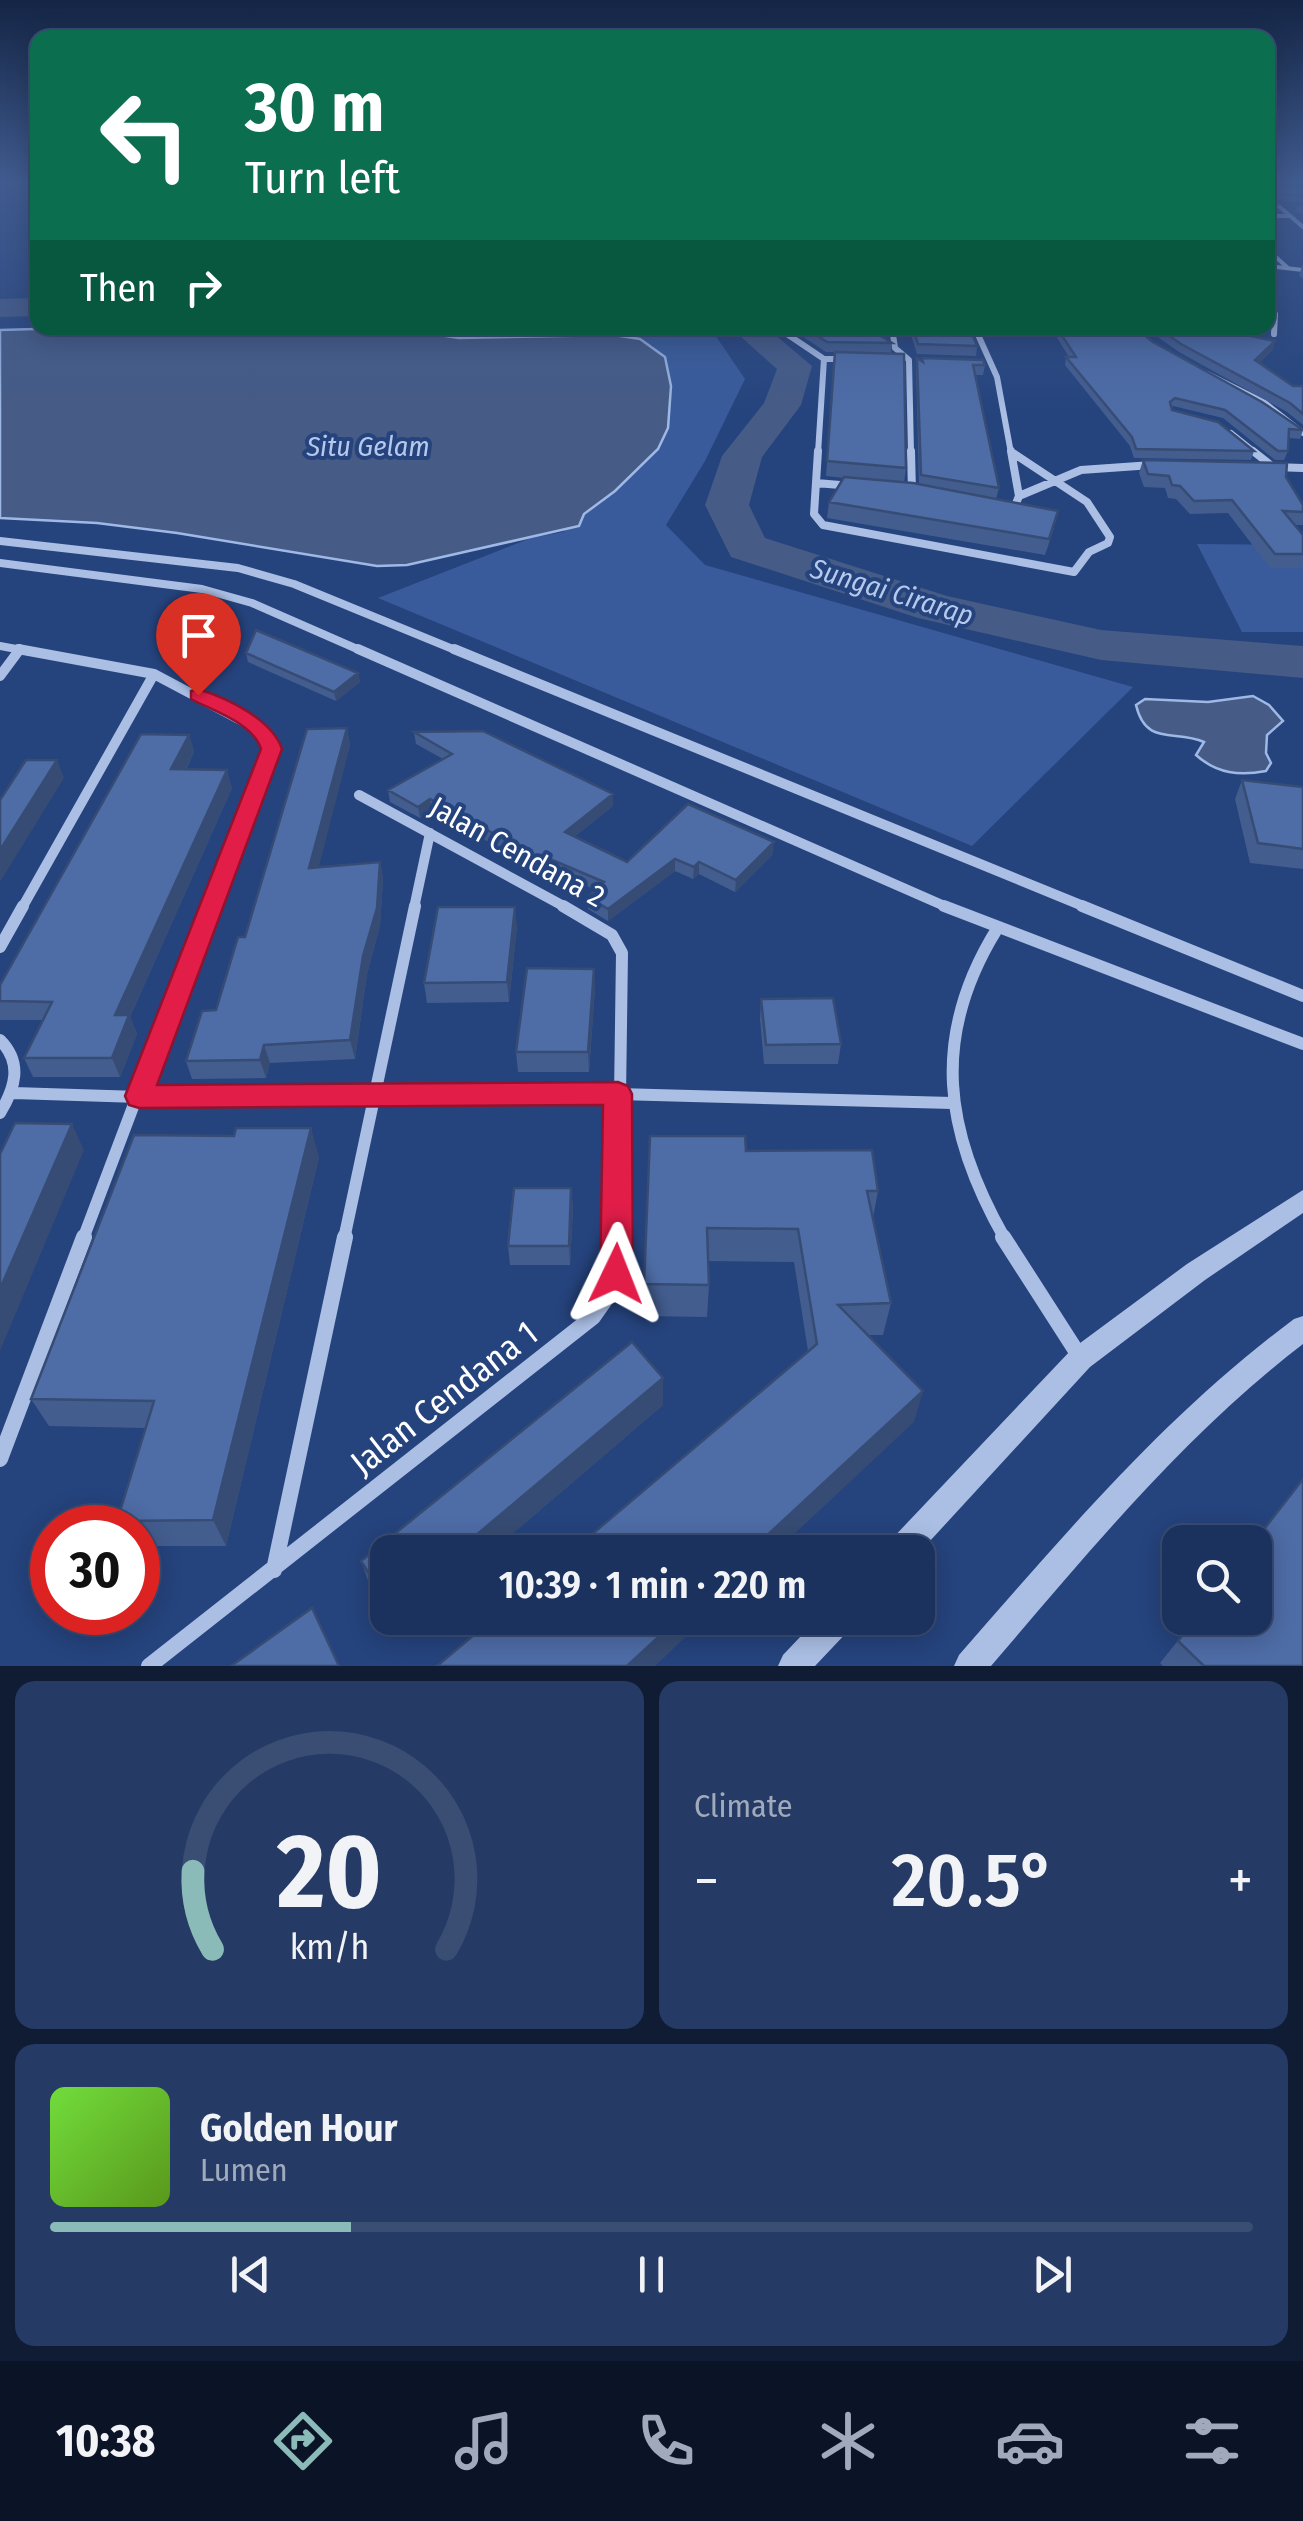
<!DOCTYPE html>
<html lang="en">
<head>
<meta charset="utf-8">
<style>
	body { margin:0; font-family:"Fira Sans Condensed",sans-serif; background:#253a64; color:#f1f3f6; height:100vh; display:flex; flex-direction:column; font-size:38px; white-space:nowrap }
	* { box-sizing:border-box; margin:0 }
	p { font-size:32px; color:#a0aabc }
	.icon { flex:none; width:55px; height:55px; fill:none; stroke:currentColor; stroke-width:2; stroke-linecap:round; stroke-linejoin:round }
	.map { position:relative; height:1666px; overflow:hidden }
	.drawer { display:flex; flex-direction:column; gap:15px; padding:15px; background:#0f1c34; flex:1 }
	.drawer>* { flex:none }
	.banner { position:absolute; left:30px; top:30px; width:1245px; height:305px; border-radius:20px; box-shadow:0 5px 25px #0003,0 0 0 2px #3a4d73; background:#0b6e4f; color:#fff; overflow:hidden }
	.fabs { position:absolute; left:1162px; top:1525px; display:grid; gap:20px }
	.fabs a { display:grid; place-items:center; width:110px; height:110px; border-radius:20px; background:#1c325e; box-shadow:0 5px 25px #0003,0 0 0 2px #3a4d73; font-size:50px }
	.speed { position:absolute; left:30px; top:1505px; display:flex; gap:20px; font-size:50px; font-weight:700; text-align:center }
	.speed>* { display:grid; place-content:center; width:130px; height:130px; border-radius:50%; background:#1c325e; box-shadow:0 5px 25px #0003,0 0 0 2px #3a4d73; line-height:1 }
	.speed .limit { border:15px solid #d22; background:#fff; color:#111 }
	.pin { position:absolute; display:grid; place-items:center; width:85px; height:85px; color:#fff; margin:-102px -42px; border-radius:50% 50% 50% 0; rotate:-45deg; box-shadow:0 0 10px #0007 }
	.pin .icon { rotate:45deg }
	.me { position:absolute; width:110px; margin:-55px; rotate:2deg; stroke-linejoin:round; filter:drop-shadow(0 0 8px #0008) }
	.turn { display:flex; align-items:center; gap:35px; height:210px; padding:0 50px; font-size:45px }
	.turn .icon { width:130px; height:130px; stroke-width:2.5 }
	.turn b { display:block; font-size:70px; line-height:85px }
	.then { display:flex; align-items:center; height:95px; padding:0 50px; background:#0003; gap:20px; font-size:38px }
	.big { font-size:75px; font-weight:600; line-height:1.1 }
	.drawer .widget { flex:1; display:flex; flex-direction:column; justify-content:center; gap:15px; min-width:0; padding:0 35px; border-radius:20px; background:#253a64 }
	.drawer .dial { align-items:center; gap:0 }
	.dial svg { height:260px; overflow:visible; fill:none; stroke:#3a4d73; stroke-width:7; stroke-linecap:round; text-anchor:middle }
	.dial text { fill:#f1f3f6; stroke:none }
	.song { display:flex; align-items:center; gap:30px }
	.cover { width:120px; height:120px; border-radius:15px; background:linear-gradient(135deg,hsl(100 70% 55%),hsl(90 70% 35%)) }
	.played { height:10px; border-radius:5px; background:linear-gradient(90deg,#8bbbb9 25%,#3a4d73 25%) }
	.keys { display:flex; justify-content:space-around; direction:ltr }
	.heat { display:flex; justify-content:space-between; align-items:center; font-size:55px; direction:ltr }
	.drawer .tiles { flex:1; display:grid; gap:15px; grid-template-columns:1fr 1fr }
	.widget:last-child { grid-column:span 2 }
	.trip { position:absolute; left:370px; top:1535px; width:565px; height:100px; border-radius:20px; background:#1c325e; box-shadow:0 5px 25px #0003,0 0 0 2px #3a4d73; font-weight:600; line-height:100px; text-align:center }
	.tab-bar { display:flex; height:160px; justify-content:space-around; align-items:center; background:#0b1426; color:#a0aabc }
	.tab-bar .icon { width:70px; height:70px }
	.tab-bar .current { color:#8bbbb9 }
	.tab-bar b { font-size:45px; color:#f1f3f6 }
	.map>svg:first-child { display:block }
	.green { fill:#395b9b }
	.water { fill:#465b86; stroke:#9fb9e6; stroke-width:2.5 }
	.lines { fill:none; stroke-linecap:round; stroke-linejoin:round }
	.river { fill:#465b86; fill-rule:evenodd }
	.minor-far5 { stroke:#abbfe5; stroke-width:4 }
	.minor-far4 { stroke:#abbfe5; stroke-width:6 }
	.minor-far3 { stroke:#abbfe5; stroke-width:8 }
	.minor-far2 { stroke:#abbfe5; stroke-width:10 }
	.minor-far1 { stroke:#abbfe5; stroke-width:12 }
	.minor { stroke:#abbfe5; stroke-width:16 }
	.tertiary { fill:#abbfe5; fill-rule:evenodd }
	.wall { fill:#435d8f }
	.shaded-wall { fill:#374c74 }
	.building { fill:#4e6ca6; stroke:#374c74; stroke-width:2.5 }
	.route { fill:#e11d48; stroke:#92132f; stroke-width:2.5 }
	.labels { text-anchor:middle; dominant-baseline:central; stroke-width:8; stroke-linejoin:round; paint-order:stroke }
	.far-water-label { font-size:28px; font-style:italic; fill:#b6c9ed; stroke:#25437d }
	.street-label { font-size:30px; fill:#fff; stroke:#25437d }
	.near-street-label { font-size:35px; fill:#fff; stroke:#25437d }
</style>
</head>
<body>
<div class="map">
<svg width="1303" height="1666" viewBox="0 0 1303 1666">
	<rect width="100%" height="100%" fill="#25437d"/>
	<path class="green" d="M550,328H702L713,332L745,379L705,461L666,525L705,565L1133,687L972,846L378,598L531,538L563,532L615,491L658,449L653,346L614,335L495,339Z
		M1197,544L1303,545V632H1242Z"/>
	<path class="water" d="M72,328H392L459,338L614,335L640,339L665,357L671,386L668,428L658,449L615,491L584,514L579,526L407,565L377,566L177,533L97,523L0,518V330Z
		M1253,696L1269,705L1283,721L1267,735L1266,753L1271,763L1266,771C1240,776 1217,774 1196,755L1204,742C1175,729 1146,747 1136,705L1145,699L1208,702Z"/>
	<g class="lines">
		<path class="river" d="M38,298V316L0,317V299Z
			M731,328H767L812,366L801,405L762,457L749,505L765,538L947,596L1101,630L1303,646V678L1101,660L918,618L731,557L705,505L722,456L764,403L777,369Z"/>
		<path class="minor-far5" d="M1268,197L1303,227
			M1268,216H1290
			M1268,250L1288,268
			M1268,266L1303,270"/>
		<path class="minor-far4" d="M1268,303L1275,314L1274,334
			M778,328L824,359H846
			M892,328L895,348L909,360L911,453
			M975,328L997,377L1011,453
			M1207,374L1265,403L1303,433
			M1231,433L1256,453
			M818,453L824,359"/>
		<path class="minor-far3" d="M818,451L814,514L823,525L1074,572L1089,552L1108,543L1110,537L1087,502L1013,453
			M911,451L912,492
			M1011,451L1019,496
			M1253,451L1273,467
			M1274,467L1303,468
			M816,483L852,486
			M1007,508L1015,506L1019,496L1081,470L1152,465
			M0,541L238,568L294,584L460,652
			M0,563L202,589L252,603L364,652
			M0,646L32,652"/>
		<path class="minor-far2" d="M18,649L154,674L267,734L271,743L209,908
			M358,649L949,908
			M454,649L1088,908
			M0,676L20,649
			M359,795L567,908
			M22,908L154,674
			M414,908L430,833"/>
		<path class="minor-far1" d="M563,906L612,935L622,953L618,1239
			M944,906L1303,1044
			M1082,906L1303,996
			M997,929C930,1037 944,1132 1005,1239
			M0,947L23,906
			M0,1040C23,1063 15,1088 0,1113
			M14,1093L139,1097L618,1094L952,1103
			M83,1239L209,906
			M344,1239L415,906"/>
		<path class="minor" d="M1003,1237L1080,1357
			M0,1459L84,1237
			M274,1570L345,1237
			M149,1666L593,1317L612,1290L618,1237"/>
		<path class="tertiary" d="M1268,186L1303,187V191L1268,190Z
			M1303,1190V1213L1205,1280L1090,1367L918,1554L885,1552L889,1542L1072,1349L1187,1264Z
			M1303,1316V1344C1183,1436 1089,1552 991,1666H954L959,1655C1065,1534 1164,1416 1294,1319Z
			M818,1618H854L850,1629L815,1666H778L783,1655Z"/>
	</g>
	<path class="wall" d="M1268,180H1303V183H1268Z
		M1275,188H1303V203L1281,200L1273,194Z
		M1268,196L1277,204L1275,210L1268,211Z
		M1303,205V214L1295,212L1297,206Z
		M1303,264V279L1299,275Z
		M790,328H868L892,343L891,353L906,468L904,483L919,485L916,368L917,358L922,361V358L985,365L983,375H975L999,488L996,499L1054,528L1045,555L827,518L829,502L844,478L826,476L835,352H826Z
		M909,328H970L977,346L976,356L917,354Z
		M1051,328H1136L1153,342L1303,430L1300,439L1289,438L1288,451L1284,460H1275L1223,418L1173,406L1172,410L1254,451L1251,460L1134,458L1130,446L1065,365L1066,357H1069Z
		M1145,328H1265L1256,337L1275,341L1273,349L1259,363L1293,386H1303V425L1287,412L1179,352Z
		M1143,460L1286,477L1303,505V525H1294L1303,535V568H1270L1228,513L1190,514L1176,499L1168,498L1165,488L1144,487L1139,473Z
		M246,653L358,673L360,682L336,701L248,662Z
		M347,728L350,745L318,868L380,862L383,879L380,926L367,974L355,1059L270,1063L266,1078L192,1079L186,1061L216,1010Z
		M414,732L613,806L574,837L627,862L773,854L735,892L699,874L693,879L675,871L608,921L588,909V897L596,890L551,871L547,874L432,811L420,818L390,802L388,790L443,759L416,744Z
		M189,735L194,752L186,770L232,788L130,1017L137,1034L120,1077H33L24,1058L42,1020H0V985Z
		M1242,780L1303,787V869L1250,863L1235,799Z
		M517,926L509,1002L427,1003L424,983Z
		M595,988L589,1072H518L516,1052Z
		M761,999L841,1044L838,1064H764L760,1019Z
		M746,1151L878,1191L873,1218L891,1303L883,1335H868L914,1422L808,1351L794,1262L708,1261L709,1285L707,1317L644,1316V1284Z
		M319,1157L226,1546H138V1528H121L117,1521L145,1428L49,1426L31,1399Z
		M571,1188L573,1208L570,1265H510L508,1246Z
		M663,1378V1405L491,1552H388V1614L370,1586L361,1561Z
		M1196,1618L1303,1666H1163L1160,1663Z"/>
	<path class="shaded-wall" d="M1260,328H1265L1249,344L1251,336Z
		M1275,341L1273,349L1253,369L1255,360Z
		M358,673L360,682L336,701L334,692Z
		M347,728L350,745L314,886L309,868Z
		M189,735L194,752L177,787L171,769Z
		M57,760L64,778L0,882V850Z
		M227,770L232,788L130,1017L137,1034L120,1077L112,1058L115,1015Z
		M613,794V806L565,844V832Z
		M430,799L432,811L420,818L418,807Z
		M774,842L773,854L735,892L736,880Z
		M550,859L551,871L547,874L546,862Z
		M675,859V871L608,921V909Z
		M380,862L383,879L380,926L367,974L355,1059L350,1040L363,956Z
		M699,862V874L693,879L694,867Z
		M515,907L517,926L509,1002L507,982Z
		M594,969L595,988L589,1072L588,1052Z
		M264,1045L270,1063L266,1078L260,1060Z
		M72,1124L84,1150L0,1351V1289Z
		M311,1128L319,1157L226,1546L213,1520Z
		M571,1188L573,1208L570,1265L569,1246Z
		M663,1378V1405L491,1552H456Z
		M923,1391L914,1422L775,1552H749Z
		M394,1618H414L398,1631Z
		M679,1618H706L655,1666H627Z"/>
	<path class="building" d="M1275,188H1303V196L1282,194Z
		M1268,196L1277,204H1268Z
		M806,328H868L892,343L827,342Z
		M913,328H970L977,346L918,344Z
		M1057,328H1136L1153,342L1262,402L1303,430L1289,429L1288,451H1278L1225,410L1175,398L1170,402L1172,410L1218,422L1254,451L1136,449L1132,437L1066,357H1076Z
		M1158,328H1260L1251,336L1275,341L1255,360L1293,386H1303V414L1290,403L1181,344Z
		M835,352L904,354L906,468L827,461Z
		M917,358L923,362L922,358L983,360L985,365H973L999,488L921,475Z
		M1143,460L1287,463L1286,477L1303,505V512L1283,511L1303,535V554H1275L1232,500L1194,501L1180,486L1172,485L1169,476L1148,474Z
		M844,477L913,483L1058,511L1049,539L829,502Z
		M256,630L358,673L334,692L246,653Z
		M347,728L309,868L380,862L377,908L363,956L350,1040L264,1045L260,1060L186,1061L202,1011L216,1010L238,937H245L307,729Z
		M483,731L613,794L565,832L627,862L688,804L774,842L736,880L699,862L694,867L675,859L608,909L588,897L604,882L550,859L546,862L430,799L418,807L388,790L452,754L414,732Z
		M141,734L189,735L171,769L227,770L115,1015H129L112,1058H24L52,1002L0,1001V985Z
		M26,760H57L0,850V800Z
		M1242,780L1303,787V849L1258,843Z
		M438,907H515L507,982L424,983Z
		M527,968L594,969L588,1052H516Z
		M833,998L841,1044L766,1045L761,999Z
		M15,1123L72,1124L0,1289V1154Z
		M236,1128H311L213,1520L117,1521L154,1401L31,1399L134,1135L234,1136Z
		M650,1136H745L746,1151L872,1150L878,1191H867L891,1303L838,1305L923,1391L749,1552H571L817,1344L798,1229L707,1228L709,1285L644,1284Z
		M514,1188H571L569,1246H508Z
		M632,1342L663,1378L456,1552H388V1604L361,1561Z
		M1303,1479V1666H1204L1178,1641L1196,1618H1255L1254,1542Z
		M312,1608L339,1666H231Z
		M494,1618H679L627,1666H437Z"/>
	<linearGradient id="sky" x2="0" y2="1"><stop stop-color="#142545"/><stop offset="0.44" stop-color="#405b8f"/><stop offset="1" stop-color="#405b8f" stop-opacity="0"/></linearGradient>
	<rect width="1303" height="413" fill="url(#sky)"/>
	<path class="route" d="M198,689C227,698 272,719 282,749L157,1085L618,1082L628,1086L632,1094L633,1274L628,1285L616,1289L605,1285L600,1274L603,1105L139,1108L129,1105L125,1096L261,749C253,723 213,711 191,699V691Z"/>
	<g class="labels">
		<g class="far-water-label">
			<text x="368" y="446">Situ Gelam</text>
			<text transform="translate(892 592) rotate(17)">Sungai Cirarap</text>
		</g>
		<g class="street-label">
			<text transform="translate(517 852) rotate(29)">Jalan Cendana 2</text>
		</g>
		<g class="near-street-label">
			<text transform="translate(444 1398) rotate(-38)">Jalan Cendana 1</text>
		</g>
	</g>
</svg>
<div class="fabs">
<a><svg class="icon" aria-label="search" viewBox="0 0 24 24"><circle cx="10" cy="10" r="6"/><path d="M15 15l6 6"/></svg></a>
</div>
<div class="speed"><div class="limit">30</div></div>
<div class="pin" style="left:198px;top:695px;background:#d93025"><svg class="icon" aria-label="arrive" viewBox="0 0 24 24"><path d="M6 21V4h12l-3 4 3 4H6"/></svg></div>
<svg class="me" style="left:616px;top:1274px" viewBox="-20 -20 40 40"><path d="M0-17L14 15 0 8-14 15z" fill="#e11d48" stroke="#fff" stroke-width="4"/></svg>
<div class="trip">10:39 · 1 min · 220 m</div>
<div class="banner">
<div class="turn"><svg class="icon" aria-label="left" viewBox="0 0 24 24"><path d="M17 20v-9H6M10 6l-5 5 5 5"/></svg><div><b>30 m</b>Turn left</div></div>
<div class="then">Then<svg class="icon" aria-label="right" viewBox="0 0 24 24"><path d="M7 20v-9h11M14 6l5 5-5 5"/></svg></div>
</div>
</div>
<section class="drawer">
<div class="tiles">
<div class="widget dial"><svg viewBox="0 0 100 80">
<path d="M14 69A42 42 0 1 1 86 69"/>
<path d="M14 69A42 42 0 0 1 8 45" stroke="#8bbbb9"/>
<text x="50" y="56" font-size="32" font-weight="700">20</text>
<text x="50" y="72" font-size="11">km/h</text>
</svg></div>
<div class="widget"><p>Climate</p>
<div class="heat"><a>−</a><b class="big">20.5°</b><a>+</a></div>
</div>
<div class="widget">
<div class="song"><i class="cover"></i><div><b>Golden Hour</b><p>Lumen</p></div></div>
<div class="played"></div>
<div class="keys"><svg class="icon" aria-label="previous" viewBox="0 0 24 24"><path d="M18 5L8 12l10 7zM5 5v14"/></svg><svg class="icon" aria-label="pause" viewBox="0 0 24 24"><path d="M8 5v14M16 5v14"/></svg><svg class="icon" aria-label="next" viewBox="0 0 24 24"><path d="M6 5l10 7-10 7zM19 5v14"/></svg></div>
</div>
</div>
</section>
<nav class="tab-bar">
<b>10:38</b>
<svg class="icon current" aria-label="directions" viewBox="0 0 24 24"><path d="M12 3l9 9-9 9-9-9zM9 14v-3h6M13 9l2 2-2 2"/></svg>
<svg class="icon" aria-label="music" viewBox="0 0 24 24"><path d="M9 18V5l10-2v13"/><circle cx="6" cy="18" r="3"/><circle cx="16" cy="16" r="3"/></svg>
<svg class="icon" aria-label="phone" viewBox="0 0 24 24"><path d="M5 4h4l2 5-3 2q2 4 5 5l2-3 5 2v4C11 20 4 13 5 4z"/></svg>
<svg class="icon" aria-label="climate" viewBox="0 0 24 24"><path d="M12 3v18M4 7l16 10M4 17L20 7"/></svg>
<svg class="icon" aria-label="car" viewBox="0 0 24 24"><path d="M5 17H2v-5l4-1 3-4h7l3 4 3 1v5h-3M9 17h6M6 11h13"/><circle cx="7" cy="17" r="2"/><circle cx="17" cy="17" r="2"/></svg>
<svg class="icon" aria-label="filters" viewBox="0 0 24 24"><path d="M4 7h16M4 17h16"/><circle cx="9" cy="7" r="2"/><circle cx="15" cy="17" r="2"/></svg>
</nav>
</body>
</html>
